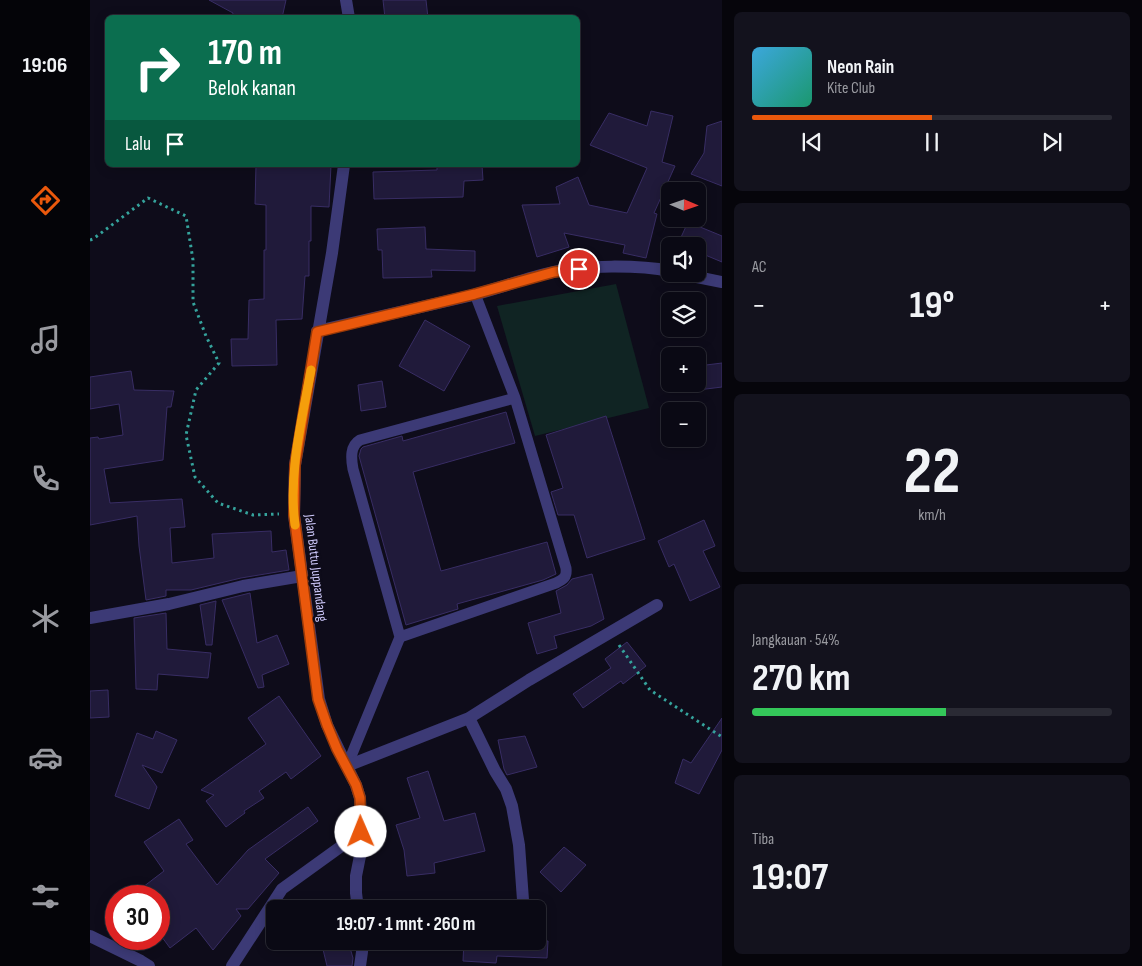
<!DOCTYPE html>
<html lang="id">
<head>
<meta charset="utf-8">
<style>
	body { margin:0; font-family:"Sofia Sans Condensed",sans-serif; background:#13121d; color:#f1f3f6; height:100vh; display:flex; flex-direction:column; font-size:19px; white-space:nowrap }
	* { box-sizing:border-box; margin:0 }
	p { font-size:16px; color:#999aa0 }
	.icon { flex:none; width:28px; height:28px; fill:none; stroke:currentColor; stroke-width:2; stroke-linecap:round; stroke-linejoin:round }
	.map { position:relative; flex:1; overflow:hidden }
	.panel { display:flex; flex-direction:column; gap:12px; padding:12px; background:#06050b; width:420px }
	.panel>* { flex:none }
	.hud { position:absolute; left:15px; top:15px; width:475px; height:152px; border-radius:8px; box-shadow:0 2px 12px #0003,0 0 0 1px #2a2a34; background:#0b6e4f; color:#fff; overflow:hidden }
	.needle { width:32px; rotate:92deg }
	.buttons { position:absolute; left:571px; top:182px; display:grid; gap:10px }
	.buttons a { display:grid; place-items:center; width:45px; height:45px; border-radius:8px; background:#0a0914; box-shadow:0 2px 12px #0003,0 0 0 1px #2a2a34; font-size:25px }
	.speed { position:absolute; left:15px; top:885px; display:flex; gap:10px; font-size:25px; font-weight:700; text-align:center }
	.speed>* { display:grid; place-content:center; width:65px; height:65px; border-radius:50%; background:#0a0914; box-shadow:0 2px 12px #0003,0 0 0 1px #2a2a34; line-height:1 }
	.speed .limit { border:8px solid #d22; background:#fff; color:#111 }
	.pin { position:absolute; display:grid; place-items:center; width:42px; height:42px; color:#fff; margin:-21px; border:2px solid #fff; border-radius:50%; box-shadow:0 1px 5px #0007 }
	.me { position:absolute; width:55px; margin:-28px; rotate:359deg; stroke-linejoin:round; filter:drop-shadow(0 0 4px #0008) }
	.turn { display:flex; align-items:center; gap:18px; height:105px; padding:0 20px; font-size:22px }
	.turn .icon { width:65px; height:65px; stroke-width:2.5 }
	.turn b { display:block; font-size:35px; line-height:42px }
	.then { display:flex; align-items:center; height:48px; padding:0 20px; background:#0003; gap:10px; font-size:19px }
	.big { font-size:38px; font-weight:700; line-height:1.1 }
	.panel .widget { flex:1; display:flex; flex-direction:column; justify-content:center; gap:8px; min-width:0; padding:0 18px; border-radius:8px; background:#13121d }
	.panel .dial { align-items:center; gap:0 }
	.dial b { font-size:65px; line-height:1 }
	.song { display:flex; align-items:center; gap:15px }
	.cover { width:60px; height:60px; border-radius:8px; background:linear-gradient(135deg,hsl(200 70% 55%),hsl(160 70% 35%)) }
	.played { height:5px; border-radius:2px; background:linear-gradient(90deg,#ea580c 50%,#2a2a34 50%) }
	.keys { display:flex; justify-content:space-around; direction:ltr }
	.heat { display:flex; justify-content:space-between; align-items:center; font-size:28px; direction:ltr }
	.charge { height:8px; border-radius:4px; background:linear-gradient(90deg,#34c759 54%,#2a2a34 0) }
	.trip { position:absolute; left:176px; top:900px; width:280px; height:50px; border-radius:8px; background:#0a0914; box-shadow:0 2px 12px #0003,0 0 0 1px #2a2a34; font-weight:700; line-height:50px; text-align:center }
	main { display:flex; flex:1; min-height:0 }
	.menu { display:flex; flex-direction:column; width:90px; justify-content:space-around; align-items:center; background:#040408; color:#999aa0 }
	.menu .icon { width:35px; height:35px }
	.menu .selected { color:#ea580c }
	.menu b { font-size:22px; color:#f1f3f6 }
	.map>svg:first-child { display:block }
	.green { fill:#102423 }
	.building { fill:#201a3a; stroke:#382d64 }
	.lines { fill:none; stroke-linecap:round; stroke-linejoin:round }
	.path { stroke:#35a39c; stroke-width:3; stroke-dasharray:2.5 4; stroke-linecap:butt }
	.service { stroke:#3c3a76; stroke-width:11 }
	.minor { stroke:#3c3a76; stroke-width:12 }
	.route-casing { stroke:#983908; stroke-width:12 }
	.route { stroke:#ea580c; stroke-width:9 }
	.slow { stroke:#f59e0b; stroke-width:9 }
	.labels { text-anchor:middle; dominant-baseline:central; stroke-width:5; stroke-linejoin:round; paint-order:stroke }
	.street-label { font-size:14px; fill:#cec9fb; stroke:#0e0c1a }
</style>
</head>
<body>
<main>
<nav class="menu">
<b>19:06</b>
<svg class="icon selected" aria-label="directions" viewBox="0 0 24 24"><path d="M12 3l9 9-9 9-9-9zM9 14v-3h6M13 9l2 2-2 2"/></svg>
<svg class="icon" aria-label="music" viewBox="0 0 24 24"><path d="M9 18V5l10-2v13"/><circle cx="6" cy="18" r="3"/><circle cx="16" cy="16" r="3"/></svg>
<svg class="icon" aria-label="phone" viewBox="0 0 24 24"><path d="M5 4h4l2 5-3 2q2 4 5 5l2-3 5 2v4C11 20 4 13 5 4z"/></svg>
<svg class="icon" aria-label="climate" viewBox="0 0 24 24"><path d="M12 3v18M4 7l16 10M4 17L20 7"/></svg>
<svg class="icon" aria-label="car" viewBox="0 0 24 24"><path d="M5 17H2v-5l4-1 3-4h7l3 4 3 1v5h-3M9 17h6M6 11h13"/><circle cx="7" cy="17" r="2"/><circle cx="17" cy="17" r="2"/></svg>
<svg class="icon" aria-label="filters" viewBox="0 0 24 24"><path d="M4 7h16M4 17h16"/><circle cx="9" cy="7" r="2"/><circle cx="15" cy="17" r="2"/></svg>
</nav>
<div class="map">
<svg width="632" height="966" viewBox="0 0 632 966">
	<rect width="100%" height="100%" fill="#0e0c1a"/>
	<path class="green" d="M526,284L559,408L445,436L407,306Z"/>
	<path class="building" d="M119,0H196L192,18H142L143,13Z
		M293,0H336L338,18H295Z
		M561,111L583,116L572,162L585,166L564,213L567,214L556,258L533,253L535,245L474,233L479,247L447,257L432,205L470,204L466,187L488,177L499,205L537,213L557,168L500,145L519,113L557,126Z
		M632,121V186L601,174L614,153L617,126Z
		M166,165H241L239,207L221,206V241H219V276H215L212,319L186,320L187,365L142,366L141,339H158L159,300L174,299V250H176V205L165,204Z
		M347,165H392L393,180L374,181L373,197L284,199L283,172L347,170Z
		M598,222L632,236V262L608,252V246H587Z
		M335,227L336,249L385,251V271L341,270L342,277L293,278L292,250H288L287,229Z
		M335,320L380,346L354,391L309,366Z
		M632,363V387L608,390V366Z
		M41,371L44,390L84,391L81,407H77L73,460L14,469L20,503L92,499L95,527L80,528L82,563L124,558L122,534L181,531L182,552L196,550L199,570L151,578L101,590H76V596L56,600L49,546L47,516L0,525V438L8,437L9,439L33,435L29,404L0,409V377Z
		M292,381L296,407L271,411L268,385Z
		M416,412L425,443L323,472L351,571L457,542L466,574L453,580L367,604L368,609L316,625L269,456L271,449L273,447L312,436L313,441Z
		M516,416L555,539L497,558L484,515H468L461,492L473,488L456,435Z
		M614,520L625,546L613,551L630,587L600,601L584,564L579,567L568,541Z
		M502,574L514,619L501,626L464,636L467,648L447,654L438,623L471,613L466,591L477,585L482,579Z
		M160,593L167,643L187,635L199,664L172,675L174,687L168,688L132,600Z
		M126,601L122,645H116L110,605Z
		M76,613L77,649L121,653L118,678L68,674L67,690L46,689L44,618Z
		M537,642L556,666L533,684L531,681L493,708L483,694L521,668L515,659Z
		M18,690L19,717L0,718V691Z
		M189,696L231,756L201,779L196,772L169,791L174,798L154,811L155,813L136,827L116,801L124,795L111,790L176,744L158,718Z
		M632,718V750L609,794L585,783L593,759L601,763Z
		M66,731L87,740L72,773L52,765L67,787L59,809L25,796L47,733L63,739Z
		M435,736L447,767L417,775L414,769L408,740Z
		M338,771L354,821L385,813L395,851L344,863L345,873L317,876L314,850L306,825L330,818L317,778Z
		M218,807L228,821L175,859L189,873L158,909H146L151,916L123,950L106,928L80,948L69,933V896H60L53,887L74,871L54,842L89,819L103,840L96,844L127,885L158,850Z
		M474,847L496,865L471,892L450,872Z
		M231,941H258L263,958L262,966H237Z
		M374,941H458L457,958L407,956L406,963L373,961Z"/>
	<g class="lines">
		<path class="path" d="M0,240L3,239L58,198L96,216L103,260V302L116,336L129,363L106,390L96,435L105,477L128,503L163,515L189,514
			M529,645L560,690L632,737"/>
		<path class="service" d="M310,637L263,469C261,458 260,446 270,440L425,398
			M257,766L310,637L466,583C474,579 477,577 476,568L425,398L385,294"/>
		<path class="minor" d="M256,0L259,18
			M254,165L242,253L205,465L204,515L229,699L237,725L266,785L270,798L272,846L266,876V893L268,909
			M592,274L632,282
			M227,331C279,319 331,307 383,295C410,288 436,278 463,272C493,265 550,265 580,271
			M0,618L79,604L153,586L212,576
			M379,718L405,771L416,789L422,806L429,845L433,900
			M257,766L379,718L439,680L567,605
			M0,936L51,961L59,966
			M142,966L192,889L271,832
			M270,966L272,952V941"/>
	</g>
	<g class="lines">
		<g class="route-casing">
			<path id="route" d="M271,832L270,798L266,785L247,749L237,725L228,699L204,515L205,465L227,332L385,294L464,272L489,269"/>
		</g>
		<use href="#route" class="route"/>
		<path class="slow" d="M205,525C198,473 212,420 221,370"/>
	</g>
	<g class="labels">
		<g class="street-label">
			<text transform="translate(226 568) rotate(83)">Jalan Buttu Juppandang</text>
		</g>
	</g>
</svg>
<div class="buttons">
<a><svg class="needle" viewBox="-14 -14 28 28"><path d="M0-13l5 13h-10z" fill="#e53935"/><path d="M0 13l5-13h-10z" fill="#999aa0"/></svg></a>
<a><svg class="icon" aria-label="sound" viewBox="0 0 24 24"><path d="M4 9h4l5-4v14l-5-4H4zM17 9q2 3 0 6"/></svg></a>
<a><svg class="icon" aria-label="layers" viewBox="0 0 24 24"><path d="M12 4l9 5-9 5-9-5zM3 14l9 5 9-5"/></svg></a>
<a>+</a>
<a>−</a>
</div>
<div class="speed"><div class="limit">30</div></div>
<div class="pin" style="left:489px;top:269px;background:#d93025"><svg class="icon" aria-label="arrive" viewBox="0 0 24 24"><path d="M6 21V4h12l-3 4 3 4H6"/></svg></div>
<svg class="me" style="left:271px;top:832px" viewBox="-20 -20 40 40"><circle r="19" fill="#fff"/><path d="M0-13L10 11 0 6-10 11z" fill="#ea580c"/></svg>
<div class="trip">19:07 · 1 mnt · 260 m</div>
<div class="hud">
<div class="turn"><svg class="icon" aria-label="right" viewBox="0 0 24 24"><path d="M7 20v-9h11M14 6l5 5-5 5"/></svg><div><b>170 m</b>Belok kanan</div></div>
<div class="then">Lalu<svg class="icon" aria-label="arrive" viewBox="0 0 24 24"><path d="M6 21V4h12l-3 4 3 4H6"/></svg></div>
</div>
</div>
<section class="panel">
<div class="widget">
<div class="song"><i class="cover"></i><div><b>Neon Rain</b><p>Kite Club</p></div></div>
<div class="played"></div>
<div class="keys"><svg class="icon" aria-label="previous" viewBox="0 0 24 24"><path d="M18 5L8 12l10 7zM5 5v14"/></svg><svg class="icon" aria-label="pause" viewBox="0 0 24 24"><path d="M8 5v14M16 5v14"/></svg><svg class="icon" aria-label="next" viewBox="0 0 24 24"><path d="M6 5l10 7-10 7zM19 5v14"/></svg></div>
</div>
<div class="widget"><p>AC</p>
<div class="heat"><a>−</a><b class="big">19°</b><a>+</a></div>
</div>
<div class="widget dial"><b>22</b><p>km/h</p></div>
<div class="widget"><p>Jangkauan · 54%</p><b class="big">270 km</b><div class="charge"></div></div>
<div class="widget"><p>Tiba</p><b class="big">19:07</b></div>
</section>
</main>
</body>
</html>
